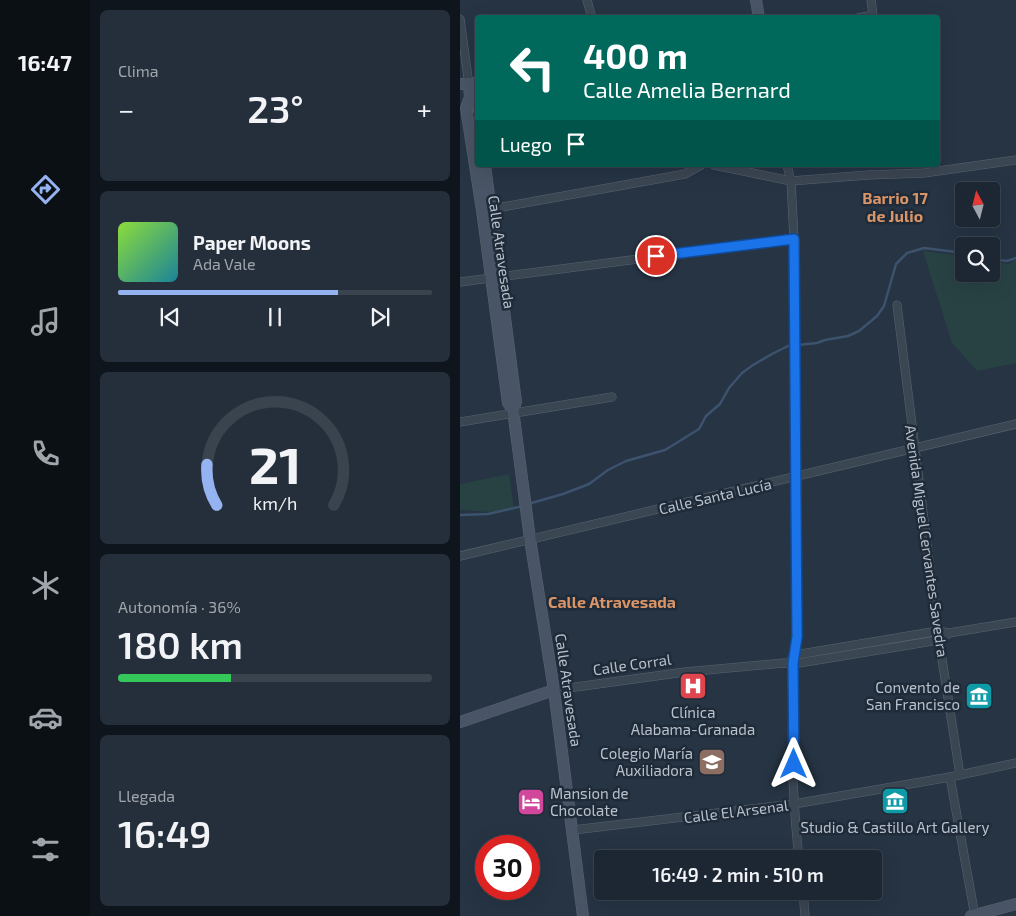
<!DOCTYPE html>
<html lang="es">
<head>
<meta charset="utf-8">
<style>
	body { margin:0; font-family:"Exo 2",sans-serif; background:#252f3b; color:#f1f3f6; height:100vh; display:flex; flex-direction:column; font-size:19px; white-space:nowrap }
	* { box-sizing:border-box; margin:0 }
	p { font-size:16px; color:#a0a5ac }
	.icon { flex:none; width:28px; height:28px; fill:none; stroke:currentColor; stroke-width:2; stroke-linecap:round; stroke-linejoin:round }
	.map { position:relative; flex:1; overflow:hidden }
	.panel { display:flex; flex-direction:column; gap:10px; padding:10px; background:#0f151c; width:370px }
	.panel>* { flex:none }
	.banner { position:absolute; left:15px; top:15px; width:465px; height:152px; border-radius:5px; box-shadow:0 5px 20px #0002,0 0 0 1px #3a444e; background:#00695c; color:#fff; overflow:hidden }
	.needle { width:32px; rotate:353deg }
	.fabs { position:absolute; left:495px; top:182px; display:grid; gap:10px }
	.fabs a { display:grid; place-items:center; width:45px; height:45px; border-radius:5px; background:#1c2733; box-shadow:0 5px 20px #0002,0 0 0 1px #3a444e; font-size:25px }
	.speed { position:absolute; left:15px; top:835px; display:flex; gap:10px; font-size:25px; font-weight:700; text-align:center }
	.speed>* { display:grid; place-content:center; width:65px; height:65px; border-radius:50%; background:#1c2733; box-shadow:0 5px 20px #0002,0 0 0 1px #3a444e; line-height:1 }
	.speed .limit { border:8px solid #d22; background:#fff; color:#111 }
	.pin { position:absolute; display:grid; place-items:center; width:42px; height:42px; color:#fff; margin:-21px; border:2px solid #fff; border-radius:50%; box-shadow:0 1px 5px #0007 }
	.me { position:absolute; width:55px; margin:-28px; rotate:0deg; stroke-linejoin:round; filter:drop-shadow(0 0 4px #0008) }
	.turn { display:flex; align-items:center; gap:18px; height:105px; padding:0 25px; font-size:22px }
	.turn .icon { width:65px; height:65px; stroke-width:2.5 }
	.turn b { display:block; font-size:35px; line-height:42px }
	.then { display:flex; align-items:center; height:48px; padding:0 25px; background:#0003; gap:10px; font-size:19px }
	.big { font-size:38px; font-weight:600; line-height:1.1 }
	.panel .tile { flex:1; display:flex; flex-direction:column; justify-content:center; gap:8px; min-width:0; padding:0 18px; border-radius:8px; background:#252f3b }
	.panel .dial { align-items:center; gap:0 }
	.dial svg { height:130px; overflow:visible; fill:none; stroke:#3a444e; stroke-width:7; stroke-linecap:round; text-anchor:middle }
	.dial text { fill:#f1f3f6; stroke:none }
	.song { display:flex; align-items:center; gap:15px }
	.cover { width:60px; height:60px; border-radius:8px; background:linear-gradient(135deg,hsl(90 70% 55%),hsl(190 70% 35%)) }
	.played { height:5px; border-radius:2px; background:linear-gradient(90deg,#95b2f1 70%,#3a444e 70%) }
	.keys { display:flex; justify-content:space-around; direction:ltr }
	.heat { display:flex; justify-content:space-between; align-items:center; font-size:28px; direction:ltr }
	.charge { height:8px; border-radius:4px; background:linear-gradient(90deg,#34c759 36%,#3a444e 0) }
	.trip { position:absolute; left:134px; top:850px; width:288px; height:50px; border-radius:5px; background:#1c2733; box-shadow:0 5px 20px #0002,0 0 0 1px #3a444e; font-weight:600; line-height:50px; text-align:center }
	main { display:flex; flex:1; min-height:0 }
	.dock { display:flex; flex-direction:column; width:90px; justify-content:space-around; align-items:center; background:#0b1014; color:#a0a5ac }
	.dock .icon { width:35px; height:35px }
	.dock .current { color:#95b2f1 }
	.dock b { font-size:22px; color:#f1f3f6 }
	.map>svg:first-child { display:block }
	.green { fill:#284244 }
	.lines { fill:none; stroke-linecap:round; stroke-linejoin:round }
	.stream { stroke:#3c526d; stroke-width:2.5 }
	.street-casing { stroke:#596470; stroke-width:9 }
	.secondary-casing { stroke:#596470; stroke-width:12 }
	.street { stroke:#3b4653; stroke-width:8 }
	.secondary { stroke:#495566; stroke-width:11 }
	.route-casing { stroke:#114b97; stroke-width:12 }
	.route { stroke:#1a73e8; stroke-width:9 }
	.labels { text-anchor:middle; dominant-baseline:central; stroke-width:5; stroke-linejoin:round; paint-order:stroke }
	.street-label { font-size:15px; fill:#b8c1cd; stroke:#1f2b38 }
	.poi-label { font-size:15px; fill:#b8c1cd; stroke:#1f2b38; text-anchor:end }
	.neighbourhood-label { font-size:16px; font-weight:bold; fill:#d99467; stroke:#1f2b38 }
</style>
</head>
<body>
<main>
<nav class="dock">
<b>16:47</b>
<svg class="icon current" aria-label="directions" viewBox="0 0 24 24"><path d="M12 3l9 9-9 9-9-9zM9 14v-3h6M13 9l2 2-2 2"/></svg>
<svg class="icon" aria-label="music" viewBox="0 0 24 24"><path d="M9 18V5l10-2v13"/><circle cx="6" cy="18" r="3"/><circle cx="16" cy="16" r="3"/></svg>
<svg class="icon" aria-label="phone" viewBox="0 0 24 24"><path d="M5 4h4l2 5-3 2q2 4 5 5l2-3 5 2v4C11 20 4 13 5 4z"/></svg>
<svg class="icon" aria-label="climate" viewBox="0 0 24 24"><path d="M12 3v18M4 7l16 10M4 17L20 7"/></svg>
<svg class="icon" aria-label="car" viewBox="0 0 24 24"><path d="M5 17H2v-5l4-1 3-4h7l3 4 3 1v5h-3M9 17h6M6 11h13"/><circle cx="7" cy="17" r="2"/><circle cx="17" cy="17" r="2"/></svg>
<svg class="icon" aria-label="filters" viewBox="0 0 24 24"><path d="M4 7h16M4 17h16"/><circle cx="9" cy="7" r="2"/><circle cx="15" cy="17" r="2"/></svg>
</nav>
<section class="panel">
<div class="tile"><p>Clima</p>
<div class="heat"><a>−</a><b class="big">23°</b><a>+</a></div>
</div>
<div class="tile">
<div class="song"><i class="cover"></i><div><b>Paper Moons</b><p>Ada Vale</p></div></div>
<div class="played"></div>
<div class="keys"><svg class="icon" aria-label="previous" viewBox="0 0 24 24"><path d="M18 5L8 12l10 7zM5 5v14"/></svg><svg class="icon" aria-label="pause" viewBox="0 0 24 24"><path d="M8 5v14M16 5v14"/></svg><svg class="icon" aria-label="next" viewBox="0 0 24 24"><path d="M6 5l10 7-10 7zM19 5v14"/></svg></div>
</div>
<div class="tile dial"><svg viewBox="0 0 100 80">
<path d="M14 69A42 42 0 1 1 86 69"/>
<path d="M14 69A42 42 0 0 1 8 44" stroke="#95b2f1"/>
<text x="50" y="56" font-size="32" font-weight="700">21</text>
<text x="50" y="72" font-size="11">km/h</text>
</svg></div>
<div class="tile"><p>Autonomía · 36%</p><b class="big">180 km</b><div class="charge"></div></div>
<div class="tile"><p>Llegada</p><b class="big">16:49</b></div>
</section>
<div class="map">
<svg width="556" height="916" viewBox="0 0 556 916">
	<rect width="100%" height="100%" fill="#263444"/>
	<path class="green" d="M463,251L504,256V274H531V261L549,264L556,259V363L517,371L492,343Z
		M49,474L54,509L30,512L0,510V484Z"/>
	<g class="lines">
		<path class="stream" d="M531,259L547,261L556,258
			M68,504L103,494L129,484L148,470L166,461L205,450L239,429L246,416L260,404L269,388L282,373L293,365L312,354L328,346L357,343L365,340L388,336L399,331L417,316L424,306L436,264L447,253L464,248L504,253
			M0,515L28,514L63,506"/>
		<g class="street-casing">
			<path id="street" d="M127,0L132,18
				M398,18L413,15L411,0
				M0,19L9,85
				M254,165L331,181L408,175L464,173L556,160
				M327,165L331,181L334,239L337,637C330,710 331,786 339,859
				M26,210L225,174L241,165
				M0,282L334,239
				M437,305L479,640L500,775
				M0,422L152,397
				M0,556L556,424
				M332,658L335,655L478,631L489,633L556,622
				M94,690L225,672L324,663L333,664L479,640L489,633
				M490,777L515,916
				M113,830L334,804L490,777L556,763
				M343,891L345,916"/>
		</g>
		<g class="secondary-casing">
			<path id="secondary" d="M296,0L299,18
				M0,84L18,83
				M9,85L10,97L6,108L22,210L48,403L53,410L70,539L94,690L123,916
				M10,97L17,105L18,109
				M25,165L56,402L53,410
				M0,722L94,690
				M511,916L556,904"/>
		</g>
		<use href="#street" class="street"/>
		<use href="#secondary" class="secondary"/>
	</g>
	<g class="lines">
		<g class="route-casing">
			<path id="route" d="M196,256L334,239L337,637L333,664L334,764"/>
		</g>
		<use href="#route" class="route"/>
	</g>
	<defs>
		<g id="hospital-square" transform="scale(1.4375)"><rect x="-9" y="-9" width="18" height="18" rx="4" fill="#e0444e" stroke="#1f2b38"/><path d="M-5-5h3v3.5h4V-5h3V5h-3V1.5h-4V5h-3Z" fill="#fff"/></g>
		<g id="museum-square" transform="scale(1.4375)"><rect x="-9" y="-9" width="18" height="18" rx="4" fill="#0f9aa8" stroke="#1f2b38"/><path d="M0-6L6-3V-2H-6V-3ZM-5-1h2V3h-2ZM-1-1h2V3h-2ZM3-1h2V3H3ZM-6 4H6V6H-6Z" fill="#fff"/></g>
		<g id="university-square" transform="scale(1.4375)"><rect x="-9" y="-9" width="18" height="18" rx="4" fill="#8d6e63" stroke="#1f2b38"/><path d="M0-5L7-2L0 1L-7-2ZM-4 1L0 2.5L4 1V4Q0 6-4 4Z" fill="#fff"/></g>
		<g id="hotel-square" transform="scale(1.4375)"><rect x="-9" y="-9" width="18" height="18" rx="4" fill="#d1479c" stroke="#1f2b38"/><path d="M-6-4.5h1.5V1H6V5H4.5V3h-9V5H-6ZM-4 0a1.8 1.8 0 1 1 3.6 0ZM.5 0V-2.5h3Q6-2.5 6 0Z" fill="#fff"/></g>
	</defs>
	<g fill-rule="evenodd">
		<use href="#hospital-square" x="233" y="686"/>
		<use href="#museum-square" x="519" y="696"/>
		<use href="#university-square" x="252" y="762"/>
		<use href="#museum-square" x="435" y="801"/>
		<use href="#hotel-square" x="71" y="802"/>
	</g>
	<g class="labels">
		<g class="street-label">
			<text transform="translate(42 252) rotate(82)">Calle Atravesada</text>
			<text transform="translate(255 496) rotate(-13)">Calle Santa Lucía</text>
			<text transform="translate(467 541) rotate(82)">Avenida Miguel Cervantes Savedra</text>
			<text transform="translate(172 664) rotate(-8)">Calle Corral</text>
			<text transform="translate(109 690) rotate(82)">Calle Atravesada</text>
			<text transform="translate(276 811) rotate(-7)">Calle El Arsenal</text>
		</g>
		<g class="poi-label">
			<text x="500" y="687">Convento de<tspan x="500" dy="17">San Francisco</tspan></text>
			<text x="233" y="712" text-anchor="middle">Clínica<tspan x="233" dy="17">Alabama-Granada</tspan></text>
			<text x="233" y="753">Colegio María<tspan x="233" dy="17">Auxiliadora</tspan></text>
			<text x="90" y="793" text-anchor="start">Mansion de<tspan x="90" dy="17">Chocolate</tspan></text>
			<text x="435" y="827" text-anchor="middle">Studio &amp; Castillo Art Gallery</text>
		</g>
		<g class="neighbourhood-label">
			<text x="435" y="197">Barrio 17<tspan x="435" dy="18">de Julio</tspan></text>
			<text x="152" y="601">Calle Atravesada</text>
		</g>
	</g>
</svg>
<div class="fabs">
<a><svg class="needle" viewBox="-14 -14 28 28"><path d="M0-13l5 13h-10z" fill="#e53935"/><path d="M0 13l5-13h-10z" fill="#a0a5ac"/></svg></a>
<a><svg class="icon" aria-label="search" viewBox="0 0 24 24"><circle cx="10" cy="10" r="6"/><path d="M15 15l6 6"/></svg></a>
</div>
<div class="speed"><div class="limit">30</div></div>
<div class="pin" style="left:196px;top:256px;background:#d93025"><svg class="icon" aria-label="arrive" viewBox="0 0 24 24"><path d="M6 21V4h12l-3 4 3 4H6"/></svg></div>
<svg class="me" style="left:334px;top:764px" viewBox="-20 -20 40 40"><path d="M0-17L14 15 0 8-14 15z" fill="#1a73e8" stroke="#fff" stroke-width="4"/></svg>
<div class="trip">16:49 · 2 min · 510 m</div>
<div class="banner">
<div class="turn"><svg class="icon" aria-label="left" viewBox="0 0 24 24"><path d="M17 20v-9H6M10 6l-5 5 5 5"/></svg><div><b>400 m</b>Calle Amelia Bernard</div></div>
<div class="then">Luego<svg class="icon" aria-label="arrive" viewBox="0 0 24 24"><path d="M6 21V4h12l-3 4 3 4H6"/></svg></div>
</div>
</div>
</main>
</body>
</html>
